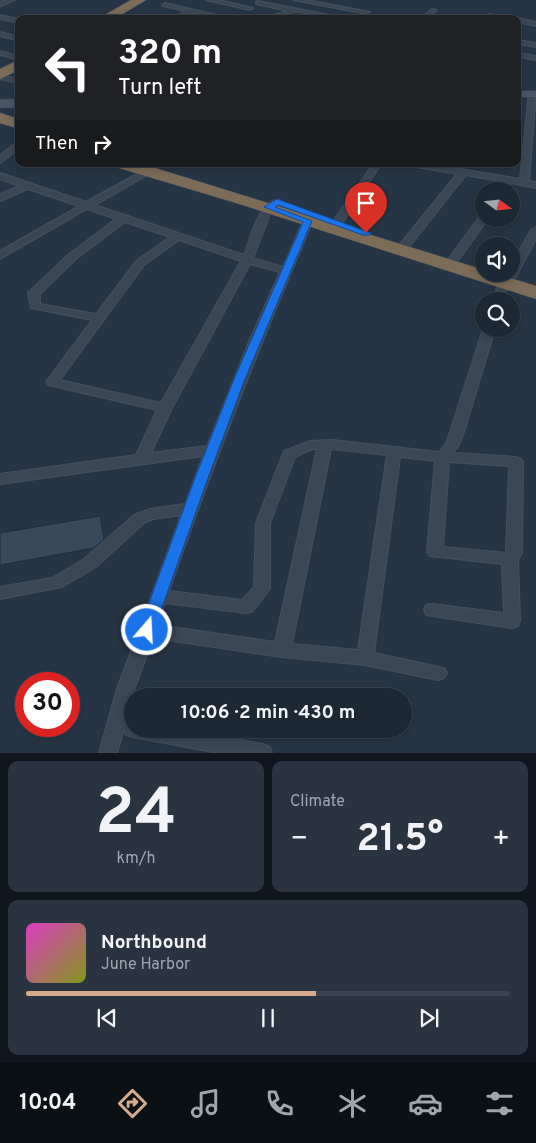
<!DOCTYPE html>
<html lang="en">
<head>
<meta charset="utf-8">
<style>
	body { margin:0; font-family:Overpass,sans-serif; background:#293440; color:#f1f3f6; height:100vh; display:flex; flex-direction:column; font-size:19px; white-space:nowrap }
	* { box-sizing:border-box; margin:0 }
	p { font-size:16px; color:#a0a6ac }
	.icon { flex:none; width:28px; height:28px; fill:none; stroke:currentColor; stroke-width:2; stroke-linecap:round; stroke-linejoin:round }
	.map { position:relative; height:753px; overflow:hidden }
	.details { display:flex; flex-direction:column; gap:8px; padding:8px; background:#0f161d; flex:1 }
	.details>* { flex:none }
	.hud { position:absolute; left:15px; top:15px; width:506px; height:152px; border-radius:10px; box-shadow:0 2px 8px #0003,0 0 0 1px #3a444f; background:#202124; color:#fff; overflow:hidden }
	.needle { width:32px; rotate:105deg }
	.buttons { position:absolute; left:475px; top:182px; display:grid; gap:10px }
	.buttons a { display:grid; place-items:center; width:45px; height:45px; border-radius:50%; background:#1c2834; box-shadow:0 2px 8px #0003,0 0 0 1px #3a444f; font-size:25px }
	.speed { position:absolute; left:15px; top:672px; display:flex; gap:10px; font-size:25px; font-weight:700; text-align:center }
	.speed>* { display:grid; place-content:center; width:65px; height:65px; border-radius:50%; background:#1c2834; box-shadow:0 2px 8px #0003,0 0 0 1px #3a444f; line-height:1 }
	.speed .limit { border:8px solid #d22; background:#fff; color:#111 }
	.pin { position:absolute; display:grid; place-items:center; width:42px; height:42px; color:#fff; margin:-51px -21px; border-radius:50% 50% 50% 0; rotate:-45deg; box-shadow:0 0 5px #0007 }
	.pin .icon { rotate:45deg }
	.me { position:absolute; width:55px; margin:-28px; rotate:19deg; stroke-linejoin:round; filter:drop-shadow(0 0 4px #0008) }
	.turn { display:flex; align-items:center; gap:18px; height:105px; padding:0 20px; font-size:22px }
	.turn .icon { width:65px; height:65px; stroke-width:2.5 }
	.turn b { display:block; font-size:35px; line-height:42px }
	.then { display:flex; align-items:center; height:48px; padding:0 20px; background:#0003; gap:10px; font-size:19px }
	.big { font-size:38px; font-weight:700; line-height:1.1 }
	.details .card { flex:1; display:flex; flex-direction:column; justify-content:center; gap:8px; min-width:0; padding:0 18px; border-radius:10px; background:#293440 }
	.details .dial { align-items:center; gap:0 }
	.dial b { font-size:65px; line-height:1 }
	.song { display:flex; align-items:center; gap:15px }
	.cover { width:60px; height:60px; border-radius:8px; background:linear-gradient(135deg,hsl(310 70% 55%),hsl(70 70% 35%)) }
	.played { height:5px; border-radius:2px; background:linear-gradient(90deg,#d6ab8b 60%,#3a444f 60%) }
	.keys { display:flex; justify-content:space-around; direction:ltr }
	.heat { display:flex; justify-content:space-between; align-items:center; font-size:28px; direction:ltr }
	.details .tiles { flex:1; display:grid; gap:8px; grid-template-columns:1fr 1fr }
	.card:last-child { grid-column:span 2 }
	.trip { position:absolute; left:124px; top:688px; width:288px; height:50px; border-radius:25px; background:#1c2834; box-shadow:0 2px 8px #0003,0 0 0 1px #3a444f; font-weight:700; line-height:50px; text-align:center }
	.tabs { display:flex; height:80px; justify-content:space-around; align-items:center; background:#0b1015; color:#a0a6ac }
	.tabs .icon { width:35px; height:35px }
	.tabs .selected { color:#d6ab8b }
	.tabs b { font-size:22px; color:#f1f3f6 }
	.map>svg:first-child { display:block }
	.building { fill:#38495b; stroke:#212e3c }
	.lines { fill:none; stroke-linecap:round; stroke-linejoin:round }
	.street-casing { stroke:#44505e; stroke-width:2 }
	.secondary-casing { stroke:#44505e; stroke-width:1 }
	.highway-casing { stroke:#45525f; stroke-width:1 }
	.street { fill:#3b4755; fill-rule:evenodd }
	.secondary { fill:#485668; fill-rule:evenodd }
	.highway { fill:#7b6b57; fill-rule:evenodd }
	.route { fill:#1a73e8; stroke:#114b97 }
</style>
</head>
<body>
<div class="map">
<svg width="536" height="753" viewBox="0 0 536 753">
	<rect width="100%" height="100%" fill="#263545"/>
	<path class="building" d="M100,516L104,539L94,548L0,565V533Z"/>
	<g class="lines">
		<g class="street-casing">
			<path id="street" d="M6,0H15L0,6V2Z
				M206,0H219L253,8L250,10Z
				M293,0H307L370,12L367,14Z
				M258,1L340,17L343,19C327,19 309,12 296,12C284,13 271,19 258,19L288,11L256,4V2Z
				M165,3L226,17L229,19C217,19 206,14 194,13C186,13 179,19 171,19L185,11L163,6L162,5Z
				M432,9L437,10L427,19H420Z
				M489,14L510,17L513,19H481Z
				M0,15L19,19V23L0,19Z
				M518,18L536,22V26L518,22V19H516Z
				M0,32L19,37V41L0,36Z
				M518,40L536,43V47L518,44Z
				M0,51L19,56V60L0,55Z
				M518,53L536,56V60L518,57Z
				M0,75L19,79V83L0,79Z
				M529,92L536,94L529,181L536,182V188L511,183L507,191H497L503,182L466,175L409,247H401L400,245L401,243L457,174L416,167L412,164H430L520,179Z
				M19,141V149L0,163V155Z
				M373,164H381L341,225H333L332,223Z
				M148,168L151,169V173L95,205L244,255C250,240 260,196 280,200V204L272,209L253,258L283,267L303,221L308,218L313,221C260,343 213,465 169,591L242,600L254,587L256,523L284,451L310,441L332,440L439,452L446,443L450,432L483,329H495L464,432L459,445L453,453L516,457L521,459L523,462L522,553L518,560L520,621L518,626L512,628L426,615L424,610L426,605L432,604L504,613L502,564L430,556L427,552L435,461L400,457L374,653L444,668L447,673L444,678L438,680L365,665L282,657L153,638L132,696L124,728L126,723L132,721V729H176L263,744L270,747L272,753H218L133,737L126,735L124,729L117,753H99L117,689L181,515L153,519L144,523L96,567L62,587L0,599V587L52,578L84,559L134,515L150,509L185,504L203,456L0,484V474L136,455L157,410L48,385L46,382L92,320L31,308L28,293L69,254L116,219L87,209L0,259V251L79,206L28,189L0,201V194L19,186L0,179V173L86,202ZM125,222L170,237L136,261L96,314L40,304V294L77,258ZM179,240L241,261L161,403L60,380L144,265ZM250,264L280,272L248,344L207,446L151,453L172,408ZM312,449H317L275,642L157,625L165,603L246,613L252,612L270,589V523L295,457ZM331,449L387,455L358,650L292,644ZM449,462L509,466L506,553L443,547Z
				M484,214V219H488L457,262H449L448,260L449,258L481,215Z
				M536,227V239L515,278L509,281L503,301H492L499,282L505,279L507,274H511V266L531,230Z"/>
		</g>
		<g class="secondary-casing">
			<path id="secondary" d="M518,91H536V97H518Z
				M19,99V107L0,108V100Z"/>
		</g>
		<g class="highway-casing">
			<path id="highway" d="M131,0H146L114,19H98Z
				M19,60V70L0,79V69Z
				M0,113L19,119V129L0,123Z
				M117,164H142L484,270V274H497L536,286V299L233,202L119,168Z"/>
		</g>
		<use href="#street" class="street"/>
		<use href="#secondary" class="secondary"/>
		<use href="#highway" class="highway"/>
	</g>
	<path class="route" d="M277,199L371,233L370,235H363L278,205L275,207L312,221L245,379L208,478L154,630L152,634L147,636L141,634L139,630L195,478L234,379L303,222L264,207Z"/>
</svg>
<div class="buttons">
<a><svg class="needle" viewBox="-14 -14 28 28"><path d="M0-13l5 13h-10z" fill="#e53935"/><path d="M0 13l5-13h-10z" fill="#a0a6ac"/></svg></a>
<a><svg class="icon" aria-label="sound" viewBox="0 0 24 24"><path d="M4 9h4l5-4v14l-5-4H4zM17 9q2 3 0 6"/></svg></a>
<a><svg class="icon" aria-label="search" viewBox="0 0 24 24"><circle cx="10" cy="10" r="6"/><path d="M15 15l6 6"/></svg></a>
</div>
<div class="speed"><div class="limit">30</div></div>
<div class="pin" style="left:366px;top:233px;background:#d93025"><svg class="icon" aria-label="arrive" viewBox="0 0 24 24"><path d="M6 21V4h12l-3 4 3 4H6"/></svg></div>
<svg class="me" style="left:147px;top:630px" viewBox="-20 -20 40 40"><circle r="17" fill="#1a73e8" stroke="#fff" stroke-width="3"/><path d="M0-11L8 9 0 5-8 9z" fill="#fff"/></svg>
<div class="trip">10:06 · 2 min · 430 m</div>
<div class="hud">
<div class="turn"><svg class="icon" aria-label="left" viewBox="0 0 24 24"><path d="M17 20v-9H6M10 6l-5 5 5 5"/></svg><div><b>320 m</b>Turn left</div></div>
<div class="then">Then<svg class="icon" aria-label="right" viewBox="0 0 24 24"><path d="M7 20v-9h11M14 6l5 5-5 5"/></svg></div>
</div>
</div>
<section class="details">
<div class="tiles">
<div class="card dial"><b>24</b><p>km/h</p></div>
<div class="card"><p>Climate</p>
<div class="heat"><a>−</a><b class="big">21.5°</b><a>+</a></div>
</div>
<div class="card">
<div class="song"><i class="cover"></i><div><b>Northbound</b><p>June Harbor</p></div></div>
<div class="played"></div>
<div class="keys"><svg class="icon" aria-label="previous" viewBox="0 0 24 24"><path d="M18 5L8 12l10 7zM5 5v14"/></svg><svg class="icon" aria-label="pause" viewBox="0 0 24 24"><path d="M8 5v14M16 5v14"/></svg><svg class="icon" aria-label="next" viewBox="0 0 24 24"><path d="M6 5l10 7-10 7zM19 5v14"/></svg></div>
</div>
</div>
</section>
<nav class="tabs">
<b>10:04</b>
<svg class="icon selected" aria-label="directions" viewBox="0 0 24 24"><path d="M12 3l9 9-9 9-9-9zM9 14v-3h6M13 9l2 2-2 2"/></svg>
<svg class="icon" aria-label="music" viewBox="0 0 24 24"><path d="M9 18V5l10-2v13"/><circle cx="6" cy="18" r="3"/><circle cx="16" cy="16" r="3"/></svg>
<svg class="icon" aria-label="phone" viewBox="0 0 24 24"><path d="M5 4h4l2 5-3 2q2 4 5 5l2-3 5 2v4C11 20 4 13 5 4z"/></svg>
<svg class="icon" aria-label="climate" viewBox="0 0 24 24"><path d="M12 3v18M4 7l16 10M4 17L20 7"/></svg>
<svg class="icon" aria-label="car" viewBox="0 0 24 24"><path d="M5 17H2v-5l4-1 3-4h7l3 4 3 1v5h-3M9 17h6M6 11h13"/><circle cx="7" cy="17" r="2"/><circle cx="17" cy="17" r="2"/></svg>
<svg class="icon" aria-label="filters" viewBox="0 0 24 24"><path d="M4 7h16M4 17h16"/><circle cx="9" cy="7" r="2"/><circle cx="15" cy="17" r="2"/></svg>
</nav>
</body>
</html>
